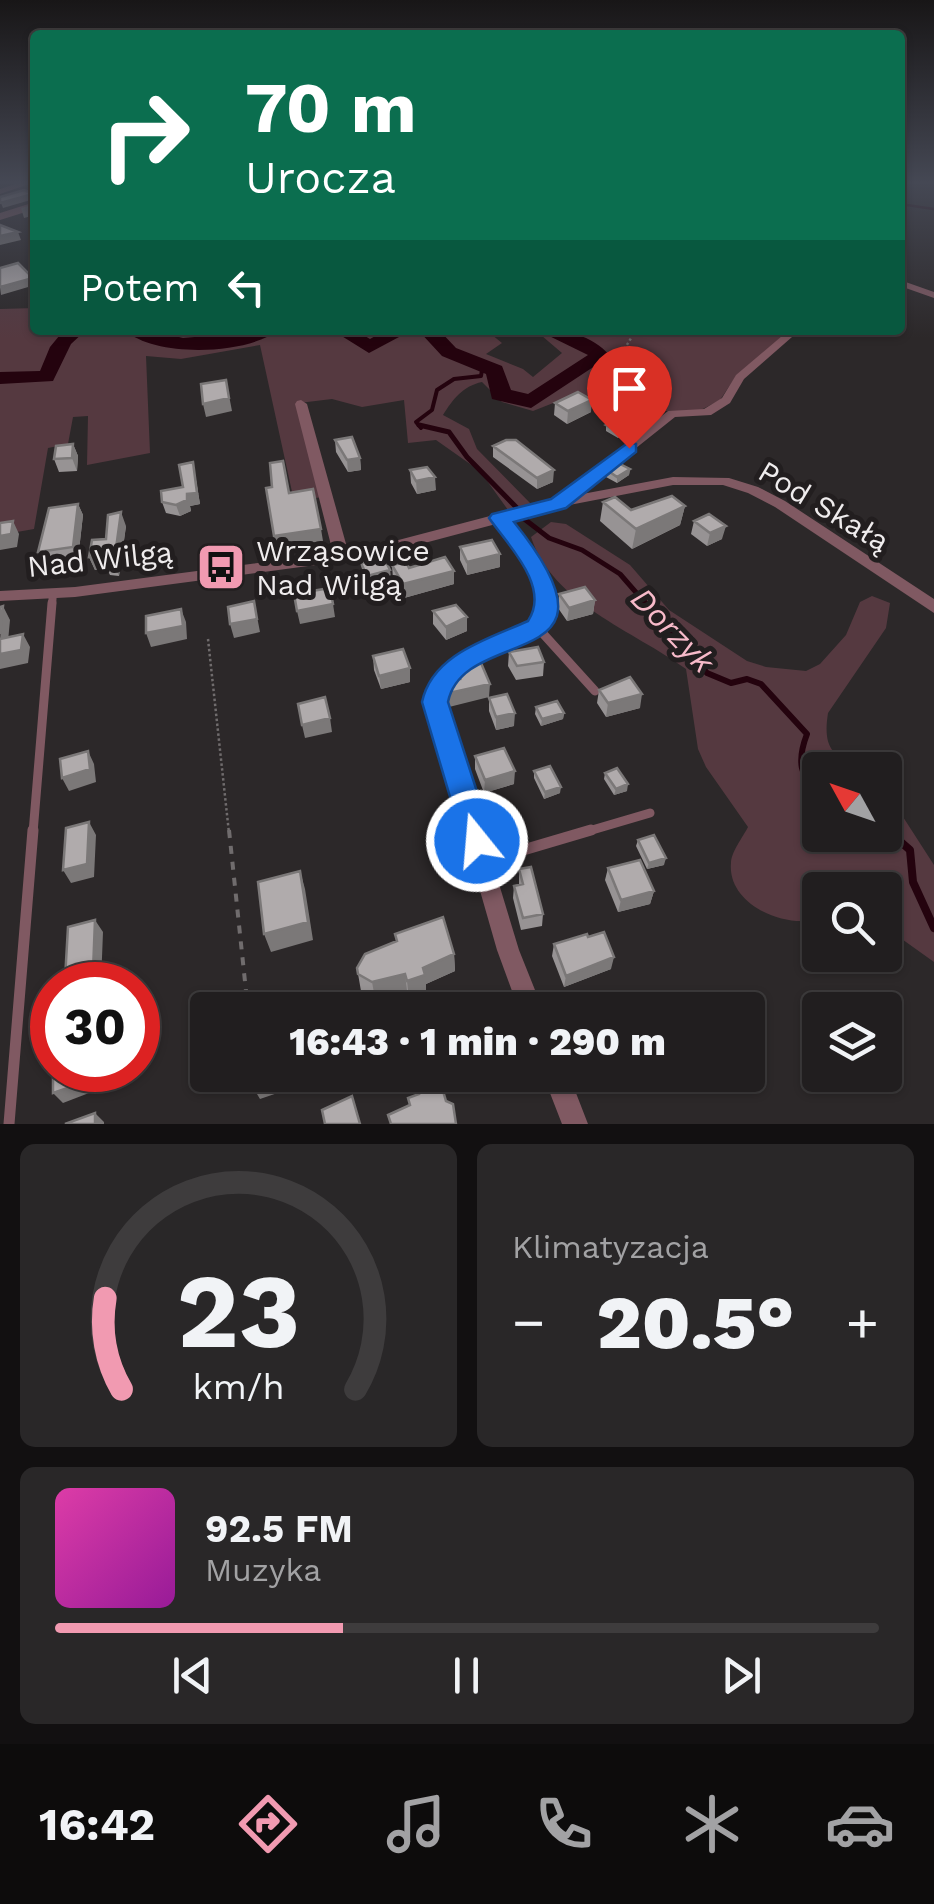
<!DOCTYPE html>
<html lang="pl">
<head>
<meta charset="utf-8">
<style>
	body { margin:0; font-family:"Work Sans",sans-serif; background:#292728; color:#f1f3f6; height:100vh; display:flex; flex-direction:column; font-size:38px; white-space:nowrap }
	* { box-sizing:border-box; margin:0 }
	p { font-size:32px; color:#a2a2a4 }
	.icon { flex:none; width:55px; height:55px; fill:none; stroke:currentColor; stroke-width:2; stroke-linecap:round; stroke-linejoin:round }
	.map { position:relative; height:1124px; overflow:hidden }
	.sheet { display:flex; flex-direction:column; gap:20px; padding:20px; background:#121011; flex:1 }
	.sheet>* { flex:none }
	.hud { position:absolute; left:30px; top:30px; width:875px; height:305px; border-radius:10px; box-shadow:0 2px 8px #0004,0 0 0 2px #3e3c3d; background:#0b6e4f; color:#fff; overflow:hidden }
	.needle { width:65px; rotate:310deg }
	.buttons { position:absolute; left:802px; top:752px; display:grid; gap:20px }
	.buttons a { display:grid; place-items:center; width:100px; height:100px; border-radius:10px; background:#211e1f; box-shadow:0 2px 8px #0004,0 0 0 2px #3e3c3d; font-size:50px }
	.speed { position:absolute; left:30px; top:962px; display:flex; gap:20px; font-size:50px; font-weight:700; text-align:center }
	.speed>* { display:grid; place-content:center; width:130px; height:130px; border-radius:50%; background:#211e1f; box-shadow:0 2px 8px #0004,0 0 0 2px #3e3c3d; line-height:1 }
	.speed .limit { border:15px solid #d22; background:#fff; color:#111 }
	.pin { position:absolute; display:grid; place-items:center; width:85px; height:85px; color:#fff; margin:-102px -42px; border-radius:50% 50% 50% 0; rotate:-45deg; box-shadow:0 0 10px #0007 }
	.pin .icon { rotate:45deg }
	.me { position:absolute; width:110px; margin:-55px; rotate:343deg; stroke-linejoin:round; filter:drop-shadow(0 0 8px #0008) }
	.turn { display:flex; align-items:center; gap:35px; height:210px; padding:0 50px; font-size:45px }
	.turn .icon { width:130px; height:130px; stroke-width:2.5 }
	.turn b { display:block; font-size:70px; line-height:85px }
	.then { display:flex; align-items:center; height:95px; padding:0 50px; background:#0003; gap:20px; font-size:38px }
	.big { font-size:75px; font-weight:800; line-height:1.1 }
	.sheet .card { flex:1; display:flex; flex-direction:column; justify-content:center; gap:15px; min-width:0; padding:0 35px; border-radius:15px; background:#292728 }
	.sheet .dial { align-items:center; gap:0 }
	.dial svg { height:260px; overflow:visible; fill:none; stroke:#3e3c3d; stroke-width:7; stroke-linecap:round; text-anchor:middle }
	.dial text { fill:#f1f3f6; stroke:none }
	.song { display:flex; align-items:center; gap:30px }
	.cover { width:120px; height:120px; border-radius:15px; background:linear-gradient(135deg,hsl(320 70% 55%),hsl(300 70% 35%)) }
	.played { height:10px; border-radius:5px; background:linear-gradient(90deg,#f19ab1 35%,#3e3c3d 35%) }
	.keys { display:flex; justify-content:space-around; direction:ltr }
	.heat { display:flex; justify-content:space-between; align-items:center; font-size:55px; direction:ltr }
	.sheet .tiles { flex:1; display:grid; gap:20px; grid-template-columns:1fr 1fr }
	.card:last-child { grid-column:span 2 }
	.trip { position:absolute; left:190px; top:992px; width:575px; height:100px; border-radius:10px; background:#211e1f; box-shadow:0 2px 8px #0004,0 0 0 2px #3e3c3d; font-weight:800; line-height:100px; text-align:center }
	.dock { display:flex; height:160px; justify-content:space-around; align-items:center; background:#0d0c0c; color:#a2a2a4 }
	.dock .icon { width:70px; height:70px }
	.dock .active { color:#f19ab1 }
	.dock b { font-size:45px; color:#f1f3f6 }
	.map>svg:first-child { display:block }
	.green { fill:#553940 }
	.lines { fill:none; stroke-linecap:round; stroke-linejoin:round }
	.stream-far4 { stroke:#24030e; stroke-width:2.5 }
	.stream-far3 { stroke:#24030e; stroke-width:4 }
	.stream-far2 { stroke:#24030e; stroke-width:5 }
	.stream-far1 { stroke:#24030e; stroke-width:6 }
	.stream { stroke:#24030e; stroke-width:8 }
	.river { fill:#24030e; fill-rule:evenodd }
	.path-far1 { stroke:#706c6d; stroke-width:2.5; stroke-dasharray:2.5 2.5; stroke-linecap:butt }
	.path { stroke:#706c6d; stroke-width:4; stroke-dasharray:8 8; stroke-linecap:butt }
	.service-far2 { stroke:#805962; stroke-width:8 }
	.service-far1 { stroke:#805962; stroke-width:9 }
	.service { stroke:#805962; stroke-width:11 }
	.minor { fill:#805962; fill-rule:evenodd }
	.tertiary { fill:#805962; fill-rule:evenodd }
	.wall { fill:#979394 }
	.shaded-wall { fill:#7b7878 }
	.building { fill:#b0abac; stroke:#7b7878; stroke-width:2.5 }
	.route { fill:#1a73e8; stroke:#114b97; stroke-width:2.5 }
	.labels { text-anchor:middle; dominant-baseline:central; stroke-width:10; stroke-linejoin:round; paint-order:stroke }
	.street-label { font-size:30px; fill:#efeced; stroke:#221e1f }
	.poi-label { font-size:30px; fill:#efeced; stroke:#221e1f; text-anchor:start }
	.water-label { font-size:32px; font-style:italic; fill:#f7bac9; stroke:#221e1f }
</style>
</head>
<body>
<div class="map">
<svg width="934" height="1124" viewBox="0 0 934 1124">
	<rect width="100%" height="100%" fill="#2c2829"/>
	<path class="green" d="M35,308V330H486L502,343L486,354L523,369L533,377L562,353L535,330H790L736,376L720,400L699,411H662L613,381L585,397L571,396L533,411L502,402L482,382C463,386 453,399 443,415L469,429L477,449L532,505L508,510L480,471L436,440L408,443L404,400L362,407L332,399L299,403L323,497L294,501L260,345L181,359L146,356L150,453L87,465L88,416L73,417L68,444L48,448L34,529L0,535V309Z
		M551,522L566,524L630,565L669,610L747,661L766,667L806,671L820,664L846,635L860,602L872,596L890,603L886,628L828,713C822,752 835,757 867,770H820V835H885V789L934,865V962L885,927V890H820V918C787,930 727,905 731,863C731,852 743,837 748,827L706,767L698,749L686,669C634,631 552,603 531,537Z"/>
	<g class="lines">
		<path class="stream-far4" d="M900,204L934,209"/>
		<path class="stream-far3" d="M421,428L416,422L432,410L437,390L454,379L481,376L483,364"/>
		<path class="stream-far2" d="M419,425L449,432L467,457L517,508
			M523,518L549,538L582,550L620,574L647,605"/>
		<path class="stream-far1" d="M645,603L707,673L731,683L747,679L761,684L807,734C797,760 799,777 820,796
			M885,829L890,833"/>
		<path class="stream" d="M887,830L910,850L913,882L934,928"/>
		<path class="river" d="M64,330H86L71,344L53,381L0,384V372L40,371L50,347Z
			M125,330H150L183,338L278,330C248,355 154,358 125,330Z
			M332,330H355L370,339L377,335V330H398L399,337L369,353Z
			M418,330H439L456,348L502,366L511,390L528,394L588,355L537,330C564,330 592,334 610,356L531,408L492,399L486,374L442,356Z"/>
		<path class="path-far1" d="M636,330L622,353L646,367L638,380L664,406
			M208,639L229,833"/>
		<path class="path" d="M229,830L248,1010"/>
		<path class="service-far2" d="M52,605L53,593"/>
		<path class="service-far1" d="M537,627L595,691
			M33,833L52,603
			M582,833L650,813"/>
		<path class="service" d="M486,861L591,830
			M9,1124L33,830"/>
		<path class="minor" d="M25,181L35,182L0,194V189Z
			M900,280L934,292V298L900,286Z
			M789,330H800L744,379L730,403L711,415L675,417L577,495L673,477L729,478L758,487L785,501L934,599V613L775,507L748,493L723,485H673L559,507L508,521C521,540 552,579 553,602C555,641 504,647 478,661C461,671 453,684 444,702L519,950L543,1010H519L497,950L426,702L443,670L465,653L516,632L532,620L537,602L527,570L496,524L368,558L75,597L0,601V591L75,587L333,553L295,404L297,401L301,400L307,404L348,551L368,548L555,499L668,411L704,409L722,398L736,375Z
			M543,1075H569L588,1124H562Z"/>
		<path class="tertiary" d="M35,202V209L0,220V213Z"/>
	</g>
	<path class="wall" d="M611,396L644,406L629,415L609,406Z
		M555,403L591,412L567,424L554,415Z
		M606,425L633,431L618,438L606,431Z
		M335,440L360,458L361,470L348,472L336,452Z
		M73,444L78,456L77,471L59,472L54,459Z
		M493,446L553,482L537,489L493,457Z
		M193,462L200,504L190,506L191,511L180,516L166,513L162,502L183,487Z
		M630,469L629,475L617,483L606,477L607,470Z
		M410,470L436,490L417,494L411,483Z
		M603,502L631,510L685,506L680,525L632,549L600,521Z
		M78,504L83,515L78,559L44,563L38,552Z
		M694,521L722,539L707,546L691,534Z
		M126,526L119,576L110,575L107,569L95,570L89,557L106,539Z
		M460,547L500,554V567L467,575L460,560Z
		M368,558L390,570L391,583L369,589L363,576L361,563L369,561Z
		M392,565L454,571V584L404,598L393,579Z
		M559,594L595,600L593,614L567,621L558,608Z
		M433,611L467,631L446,640L433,624Z
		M509,652L544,662L543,676L516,680L508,666Z
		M373,656L410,668V682L381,689L374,670Z
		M599,690L640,708L606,717L597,703Z
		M489,698L514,726L496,730L489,711Z
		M536,707L564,713L563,719L541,726L535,714Z
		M475,756L514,784L484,793L475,769Z
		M534,771L560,793L544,799L534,778Z
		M605,773L627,791L614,795L604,779Z
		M638,840L664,865L647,869L636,846Z
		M608,868L654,891L650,904L618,912L605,880Z
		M519,869L543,914L542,926L521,930L513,898L514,886L519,885Z
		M395,934L454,954L455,971L426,984V992L409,998L407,991L375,998L361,991L357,968L396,941Z
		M588,937L611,969L564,987L552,956L554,944Z"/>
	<path class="shaded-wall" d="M33,194L34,199L3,208L1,203Z
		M35,204V215L24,218L21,208Z
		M18,232L21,240L0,245V236Z
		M33,278L35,285L1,295L0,287Z
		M226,380L232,411L206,417L203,404Z
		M646,396L644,406L629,415L630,405Z
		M592,400L591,412L567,424L568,411Z
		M634,424L633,431L618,438L619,432Z
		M73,444L78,456L77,471L72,458Z
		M360,458L361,470L348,472L347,460Z
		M193,462L200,504L190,506L191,511L180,516L176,505L187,494Z
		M630,469L629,475L617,483V477Z
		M554,470L553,482L537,489V478Z
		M435,477L436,490L417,494L416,481Z
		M78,504L83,515L78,559L73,547Z
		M685,506L680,525L632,549L636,529Z
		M121,512L126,526L119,576L114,563Z
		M13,521L19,534L17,547L0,550V536Z
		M726,526L722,539L707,546L710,533Z
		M321,529L323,541L276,548L274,536Z
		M500,554V567L467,575V562Z
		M105,555V562L107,569L95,570L89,557Z
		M390,570L391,583L369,589L367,576Z
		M454,571V584L404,598L403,584Z
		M595,600L593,614L567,621L569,608Z
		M254,601L260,632L234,638L230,624Z
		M333,604L335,617L300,624L297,611Z
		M3,606L10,620L7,652L0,640Z
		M181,609L186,622L187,639L151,647L146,633Z
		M467,617V631L446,640V627Z
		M23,634L30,647L28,663L0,669V654Z
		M410,668V682L381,689L379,676Z
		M490,684L489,697L449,707V693Z
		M642,694L640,708L606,717L608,703Z
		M515,713L514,726L496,730V717Z
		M564,713L563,719L541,726L542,719Z
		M330,718L332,732L305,738L302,725Z
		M88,751L94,764L96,782L69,791L62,778Z
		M515,771L514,784L484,793L485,780Z
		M628,784L627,791L614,795L616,789Z
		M561,787L560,793L544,799L545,792Z
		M89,822L96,835L94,877L71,883L63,870Z
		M666,858L664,865L647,869L649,863Z
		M300,871L305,889L313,940L271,952L264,934Z
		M654,891L650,904L618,912L621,900Z
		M95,920L103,932L101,983L93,985H70L65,979Z
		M454,954L455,971L426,984V992L409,998L407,981L423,968Z
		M614,957L611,969L564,987L566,976Z
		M405,974L407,991L375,998L372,982Z
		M93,1070H102V1088L63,1103L53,1093Z
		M297,1075H300L301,1085L260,1099L254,1089Z
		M95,1113L104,1122V1124H95Z"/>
	<path class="building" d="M24,190L33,194L0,203V197Z
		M0,225L18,232L0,236Z
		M18,263L33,278L0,287V268Z
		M226,380L229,398L203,404L201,384Z
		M624,389L646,396L630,405L611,396Z
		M578,392L592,400L568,411L555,403Z
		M622,418L634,424L619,432L606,425Z
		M352,437L360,458L347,460L335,440Z
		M506,440H516L554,470L537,478L493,446Z
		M73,444L72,458L54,459L56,446Z
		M283,461L289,493L313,489L321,529L274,536L266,488L272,487L270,463Z
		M193,462L197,493L187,494V500L176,505L162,502L161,491L183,487L179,465Z
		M618,463L630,469L617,477L607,470Z
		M427,467L435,477L416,481L410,470Z
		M672,496L685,506L636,529L603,502L615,497L631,510Z
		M78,504L73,547L38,552L49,508Z
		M121,512L114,563L105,562V555L89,557L92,540L106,539L108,515Z
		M709,514L726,526L710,533L694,521Z
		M13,521L11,534L0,536V523Z
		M492,540L500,554L467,562L460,547Z
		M382,554L390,570L367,576L361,563L370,561L368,558Z
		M445,557L454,571L403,584L392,565L406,562L409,568Z
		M585,587L595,600L569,608L559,594Z
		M330,588L333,604L297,611L294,594Z
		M254,601L257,619L230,624L228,607Z
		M456,605L467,617L446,627L433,611Z
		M3,606L0,634V607Z
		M181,609L183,626L146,633V616Z
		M23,634L21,650L0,654V639Z
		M538,647L544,662L517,666L509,652Z
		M403,649L410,668L379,676L373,656Z
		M481,663L490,684L449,693L452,680L460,679L457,672L461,667Z
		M630,677L642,694L608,703L599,690Z
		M507,694L515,713L496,717L489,698Z
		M325,697L330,718L302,725L298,704Z
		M557,701L564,713L542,719L536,707Z
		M504,748L515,771L485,780L475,756Z
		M88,751L90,769L62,778L60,759Z
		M550,766L561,787L545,792L534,771Z
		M617,768L628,784L616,789L605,773Z
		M89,822L87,864L63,870L66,828Z
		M654,835L666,858L649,863L638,840Z
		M640,860L654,891L621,900L608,868Z
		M531,867L543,914L523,918L514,886L523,884L519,869Z
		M300,871L308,922L264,934L258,882Z
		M443,917L454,954L423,968L425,975L407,981L405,974L372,982L358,974L357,968L365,954L397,941L395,934Z
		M95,920L93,971L65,979L68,927Z
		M604,932L614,957L566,976L554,944L587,934L588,937Z
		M53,1070H93L94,1079L53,1093Z
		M253,1075H297L254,1089Z
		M428,1083L430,1089L441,1084L446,1101L453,1104L456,1124H391L388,1115L410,1105L408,1098L419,1094L417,1087Z
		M352,1096L360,1124H325L322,1110Z
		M95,1113V1124H65Z"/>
	<linearGradient id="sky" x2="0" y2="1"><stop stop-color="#181617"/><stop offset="0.54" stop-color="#454854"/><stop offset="1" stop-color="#454854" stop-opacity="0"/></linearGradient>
	<rect width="934" height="338" fill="url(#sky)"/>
	<path class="route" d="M629,442L636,444V452L566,508L514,522C638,676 464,623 448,702L493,841L488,851L477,855L466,851L422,702C432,654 488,639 528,621C551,587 508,545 489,518L492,514L551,499Z"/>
	<defs>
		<g id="bus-square" transform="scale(2.5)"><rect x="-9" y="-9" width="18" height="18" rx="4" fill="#f19ab1" stroke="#221e1f"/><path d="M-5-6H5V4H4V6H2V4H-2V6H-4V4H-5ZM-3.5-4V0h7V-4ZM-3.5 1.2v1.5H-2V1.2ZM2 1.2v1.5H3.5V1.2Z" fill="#111"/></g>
	</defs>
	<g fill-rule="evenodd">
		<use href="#bus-square" x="221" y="567"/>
	</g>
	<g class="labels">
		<g class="street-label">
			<text transform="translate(824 506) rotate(31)">Pod Skałą</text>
			<text transform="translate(100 559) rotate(-6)">Nad Wilgą</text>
		</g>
		<g class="poi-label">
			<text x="256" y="550">Wrząsowice<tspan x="256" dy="34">Nad Wilgą</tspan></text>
		</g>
		<g class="water-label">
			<text transform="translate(673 630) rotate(46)">Dorzyk</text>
		</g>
	</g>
</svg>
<div class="buttons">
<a><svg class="needle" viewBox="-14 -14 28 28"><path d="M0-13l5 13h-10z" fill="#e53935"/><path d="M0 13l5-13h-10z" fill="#a2a2a4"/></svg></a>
<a><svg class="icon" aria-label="search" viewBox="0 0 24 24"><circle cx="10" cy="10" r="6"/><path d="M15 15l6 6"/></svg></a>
<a><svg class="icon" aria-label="layers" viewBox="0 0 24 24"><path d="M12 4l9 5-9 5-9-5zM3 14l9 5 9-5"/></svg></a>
</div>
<div class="speed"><div class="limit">30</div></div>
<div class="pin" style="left:629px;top:448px;background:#d93025"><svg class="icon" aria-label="arrive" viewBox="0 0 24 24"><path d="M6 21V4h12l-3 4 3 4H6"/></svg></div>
<svg class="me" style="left:477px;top:841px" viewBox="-20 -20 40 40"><circle r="17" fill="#1a73e8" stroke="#fff" stroke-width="3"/><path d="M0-11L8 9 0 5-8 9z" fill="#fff"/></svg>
<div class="trip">16:43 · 1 min · 290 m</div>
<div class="hud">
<div class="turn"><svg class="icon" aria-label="right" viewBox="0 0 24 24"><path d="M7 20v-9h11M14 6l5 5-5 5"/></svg><div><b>70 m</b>Urocza</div></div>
<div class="then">Potem<svg class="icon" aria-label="left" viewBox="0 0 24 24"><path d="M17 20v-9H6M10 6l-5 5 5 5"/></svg></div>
</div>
</div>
<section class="sheet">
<div class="tiles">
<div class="card dial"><svg viewBox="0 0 100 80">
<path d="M14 69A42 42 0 1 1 86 69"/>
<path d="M14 69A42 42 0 0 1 9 41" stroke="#f19ab1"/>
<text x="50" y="56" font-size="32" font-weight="700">23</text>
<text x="50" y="72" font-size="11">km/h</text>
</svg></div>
<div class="card"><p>Klimatyzacja</p>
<div class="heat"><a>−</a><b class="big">20.5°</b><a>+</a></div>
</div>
<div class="card">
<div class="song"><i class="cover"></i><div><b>92.5 FM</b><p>Muzyka</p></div></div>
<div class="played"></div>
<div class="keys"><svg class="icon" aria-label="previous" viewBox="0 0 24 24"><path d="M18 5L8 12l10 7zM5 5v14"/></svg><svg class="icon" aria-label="pause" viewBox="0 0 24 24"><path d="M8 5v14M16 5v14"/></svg><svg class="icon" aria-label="next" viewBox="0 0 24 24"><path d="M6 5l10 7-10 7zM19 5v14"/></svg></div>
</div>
</div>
</section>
<nav class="dock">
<b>16:42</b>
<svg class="icon active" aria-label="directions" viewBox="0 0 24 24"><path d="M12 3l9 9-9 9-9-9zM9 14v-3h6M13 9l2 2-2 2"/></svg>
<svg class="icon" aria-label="music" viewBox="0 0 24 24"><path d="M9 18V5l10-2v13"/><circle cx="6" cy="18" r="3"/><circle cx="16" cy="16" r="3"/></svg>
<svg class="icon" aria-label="phone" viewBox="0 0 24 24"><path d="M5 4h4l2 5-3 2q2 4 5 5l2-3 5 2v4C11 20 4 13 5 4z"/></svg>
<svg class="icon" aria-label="climate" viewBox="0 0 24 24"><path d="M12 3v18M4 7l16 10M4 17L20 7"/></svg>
<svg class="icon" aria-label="car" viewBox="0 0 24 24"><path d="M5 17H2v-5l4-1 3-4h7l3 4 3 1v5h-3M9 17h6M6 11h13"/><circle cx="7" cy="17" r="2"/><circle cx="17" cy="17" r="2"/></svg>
</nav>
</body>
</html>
